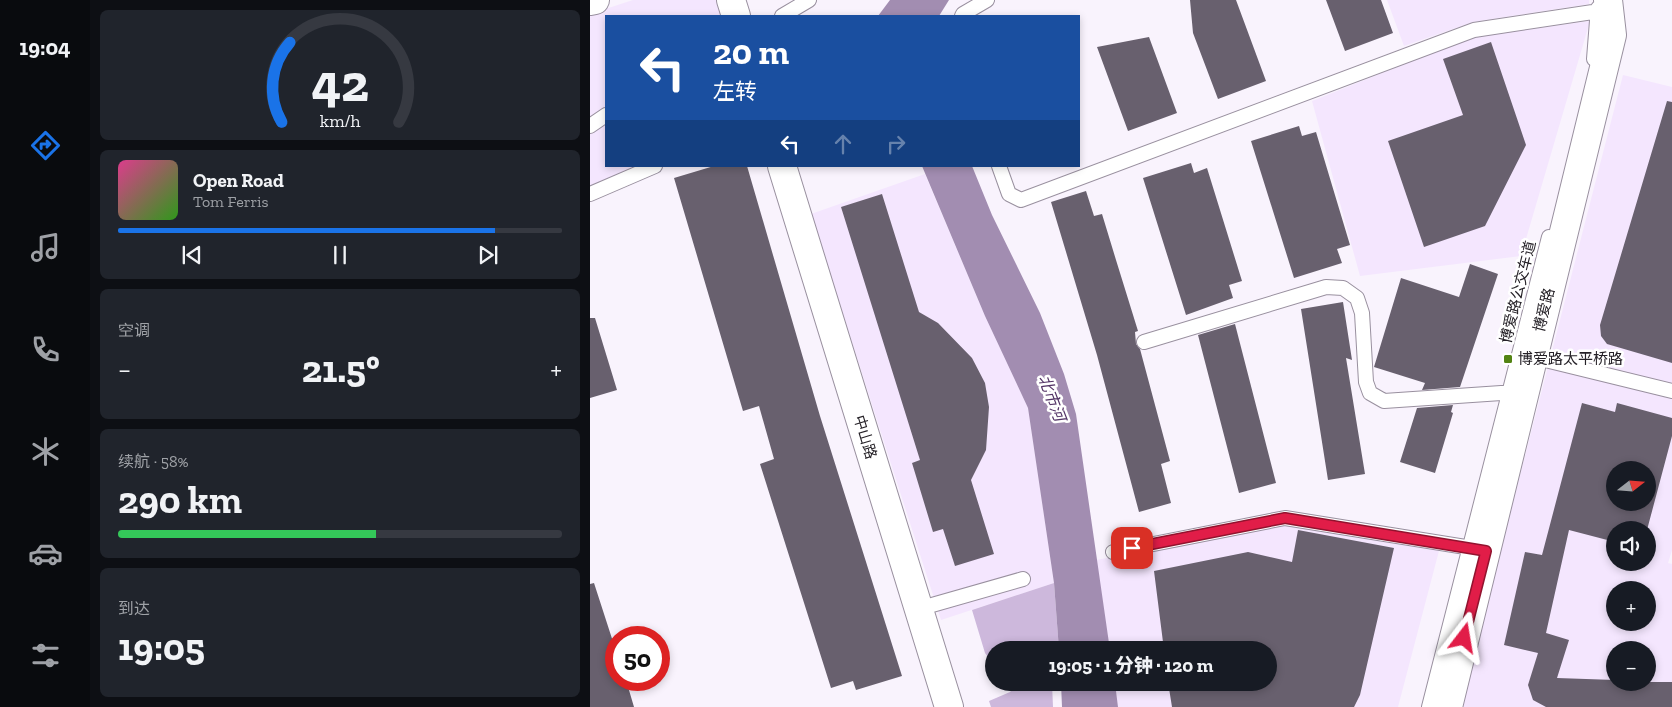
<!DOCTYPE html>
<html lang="zh">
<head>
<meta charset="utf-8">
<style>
	body { margin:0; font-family:"Zilla Slab","Noto Sans SC",serif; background:#20242c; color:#f1f3f6; height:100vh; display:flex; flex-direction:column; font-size:19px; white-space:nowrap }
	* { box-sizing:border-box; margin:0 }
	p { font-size:16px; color:#9ea1a6 }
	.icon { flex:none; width:28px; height:28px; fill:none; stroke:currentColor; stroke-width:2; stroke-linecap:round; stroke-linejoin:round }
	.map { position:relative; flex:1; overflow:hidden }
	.sheet { display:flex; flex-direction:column; gap:10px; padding:10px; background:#0d0f14; width:500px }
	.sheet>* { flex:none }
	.guide { position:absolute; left:15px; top:15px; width:475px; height:152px; border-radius:0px; box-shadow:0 2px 8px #0003; background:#1a4fa0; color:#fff; overflow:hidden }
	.needle { width:32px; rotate:73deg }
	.buttons { position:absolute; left:1016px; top:461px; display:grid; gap:10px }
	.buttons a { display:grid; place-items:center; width:50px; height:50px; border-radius:50%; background:#171b24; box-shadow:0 2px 8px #0003; font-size:25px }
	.speed { position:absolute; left:15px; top:626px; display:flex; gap:10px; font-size:25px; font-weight:700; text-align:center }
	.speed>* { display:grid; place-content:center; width:65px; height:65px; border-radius:50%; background:#171b24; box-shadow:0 2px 8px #0003; line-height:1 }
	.speed .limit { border:8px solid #d22; background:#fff; color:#111 }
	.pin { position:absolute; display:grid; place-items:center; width:42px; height:42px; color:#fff; margin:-21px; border-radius:10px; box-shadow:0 2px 8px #0006 }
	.me { position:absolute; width:55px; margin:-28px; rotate:14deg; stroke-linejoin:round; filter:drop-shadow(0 0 4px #0008) }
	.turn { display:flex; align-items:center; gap:18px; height:105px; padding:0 25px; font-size:22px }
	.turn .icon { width:65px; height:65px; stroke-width:2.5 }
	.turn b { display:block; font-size:35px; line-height:42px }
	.lanes { display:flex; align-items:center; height:48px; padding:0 25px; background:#0003; justify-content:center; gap:25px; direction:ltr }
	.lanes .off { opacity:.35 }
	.big { font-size:38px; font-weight:800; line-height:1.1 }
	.sheet .widget { flex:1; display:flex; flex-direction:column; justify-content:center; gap:8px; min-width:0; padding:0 18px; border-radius:8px; background:#20242c }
	.sheet .dial { align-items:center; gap:0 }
	.dial svg { height:130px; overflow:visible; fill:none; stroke:#363941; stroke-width:7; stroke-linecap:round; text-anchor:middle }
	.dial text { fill:#f1f3f6; stroke:none }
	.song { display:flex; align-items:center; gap:15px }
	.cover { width:60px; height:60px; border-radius:8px; background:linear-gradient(135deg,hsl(330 70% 55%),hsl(110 70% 35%)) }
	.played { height:5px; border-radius:2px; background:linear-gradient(90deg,#1a73e8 85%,#363941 85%) }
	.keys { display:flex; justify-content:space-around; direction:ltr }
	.heat { display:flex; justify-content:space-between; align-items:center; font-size:28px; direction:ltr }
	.charge { height:8px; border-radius:4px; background:linear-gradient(90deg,#34c759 58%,#363941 0) }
	.trip { position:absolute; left:395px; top:641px; width:292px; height:50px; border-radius:25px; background:#171b24; box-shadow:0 2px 8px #0003; font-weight:800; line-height:50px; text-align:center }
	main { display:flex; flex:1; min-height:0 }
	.menu { display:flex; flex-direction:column; width:90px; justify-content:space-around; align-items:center; background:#090b0e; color:#9ea1a6 }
	.menu .icon { width:35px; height:35px }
	.menu .current { color:#1a73e8 }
	.menu b { font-size:22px; color:#f1f3f6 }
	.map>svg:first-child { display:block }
	.built { fill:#f4e6fe; fill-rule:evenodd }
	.green { fill:#cdb8dc }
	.water { fill:#a28db1 }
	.building { fill:#68606e; fill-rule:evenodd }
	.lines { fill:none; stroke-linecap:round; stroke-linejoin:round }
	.service-casing { stroke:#99909f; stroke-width:16 }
	.minor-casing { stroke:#99909f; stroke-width:30 }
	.secondary-casing { stroke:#99909f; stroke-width:30 }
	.service { stroke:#fff; stroke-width:14 }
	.minor { stroke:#fff; stroke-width:28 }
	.secondary { stroke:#fff; stroke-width:28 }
	.route-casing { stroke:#92132f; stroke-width:12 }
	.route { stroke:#e11d48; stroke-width:9 }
	.poi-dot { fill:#538313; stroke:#fff; stroke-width:2 }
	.labels { text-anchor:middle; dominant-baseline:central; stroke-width:5; stroke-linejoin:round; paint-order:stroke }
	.street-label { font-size:15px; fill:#252127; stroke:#fff }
	.poi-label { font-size:15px; fill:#252127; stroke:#fff; text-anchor:start }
	.water-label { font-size:16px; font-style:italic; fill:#533466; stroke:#fff }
</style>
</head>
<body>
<main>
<nav class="menu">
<b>19:04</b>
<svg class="icon current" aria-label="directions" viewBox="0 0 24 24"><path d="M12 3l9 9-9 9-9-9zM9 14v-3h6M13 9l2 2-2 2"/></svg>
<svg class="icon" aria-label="music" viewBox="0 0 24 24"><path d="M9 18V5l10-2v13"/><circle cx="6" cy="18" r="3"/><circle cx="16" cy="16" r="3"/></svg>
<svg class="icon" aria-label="phone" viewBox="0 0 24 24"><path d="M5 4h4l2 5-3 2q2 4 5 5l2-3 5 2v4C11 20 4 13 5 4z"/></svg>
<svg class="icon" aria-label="climate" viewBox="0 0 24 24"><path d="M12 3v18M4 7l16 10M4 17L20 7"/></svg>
<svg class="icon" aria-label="car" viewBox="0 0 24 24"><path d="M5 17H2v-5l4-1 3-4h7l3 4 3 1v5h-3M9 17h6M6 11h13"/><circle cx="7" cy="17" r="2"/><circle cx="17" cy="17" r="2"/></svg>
<svg class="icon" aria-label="filters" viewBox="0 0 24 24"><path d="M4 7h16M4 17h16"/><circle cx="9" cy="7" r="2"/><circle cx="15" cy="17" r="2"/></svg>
</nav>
<section class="sheet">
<div class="widget dial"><svg viewBox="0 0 100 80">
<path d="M14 69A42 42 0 1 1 86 69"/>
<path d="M14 69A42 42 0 0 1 19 20" stroke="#1a73e8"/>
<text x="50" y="56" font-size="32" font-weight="700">42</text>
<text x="50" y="72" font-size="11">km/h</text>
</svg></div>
<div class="widget">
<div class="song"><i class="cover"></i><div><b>Open Road</b><p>Tom Ferris</p></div></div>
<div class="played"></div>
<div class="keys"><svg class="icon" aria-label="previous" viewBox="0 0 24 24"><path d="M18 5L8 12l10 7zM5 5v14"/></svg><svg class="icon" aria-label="pause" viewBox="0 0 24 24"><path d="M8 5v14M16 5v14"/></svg><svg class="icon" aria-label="next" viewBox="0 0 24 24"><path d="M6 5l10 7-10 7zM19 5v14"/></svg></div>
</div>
<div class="widget"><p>空调</p>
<div class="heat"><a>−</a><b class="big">21.5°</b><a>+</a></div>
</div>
<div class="widget"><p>续航 · 58%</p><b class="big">290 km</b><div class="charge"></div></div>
<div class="widget"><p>到达</p><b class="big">19:05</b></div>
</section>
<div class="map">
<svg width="1082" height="707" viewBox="0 0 1082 707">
	<rect width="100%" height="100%" fill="#f9f3fd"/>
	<path class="built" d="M43,0H126L131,16H16V166H75L41,178L0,201V14Z
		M797,0H999V4L883,22L814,46Z
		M1000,21L931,256L770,276L722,101L882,37Z
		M1033,75L1082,87V550L1078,563L1082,564V707H872V701ZM1025,470H1058V502H1025ZM1025,530H1058V562H1025ZM1025,590H1058V622H1025ZM1025,650H1058V682H1025Z
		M335,174L395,316L438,408L464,583L351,620L221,214Z
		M698,525L850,547L808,707H528L525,683L679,682V650H520L506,560Z"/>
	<path class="green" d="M464,583L469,650H404V665L395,653L382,610Z
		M429,683H462L463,707H401L399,701L420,692Z"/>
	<path class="water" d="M300,0H359L349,16H288Z
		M332,166H382L402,215L450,313L474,374L486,414L520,650H469L464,583L438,408L395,316Z
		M471,683H525L528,707H472Z"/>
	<path class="building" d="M600,0H646L676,81L628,99L603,33Z
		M736,0H791L803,33L755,51Z
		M559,37L587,113L538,131L507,47Z
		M901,42L936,145L895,226L834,247L798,141L873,115L853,59Z
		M1077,101L1082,102V363L1017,344L1011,336L1010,325Z
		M709,126L712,136L726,132L760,245L747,249L752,263L704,278L661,141Z
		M601,163L604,173L617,168L652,281L639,285L643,298L596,315L553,178Z
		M124,166H157L230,416L312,676L266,690L263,681L241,688L170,464L184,459L169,406L153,411L84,178Z
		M496,191L504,216L512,214L526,260L548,331L545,332L546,344L550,349L580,461L571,464L581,503L549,512L507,355L461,202Z
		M292,194L329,312L348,323L382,358L395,383L399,407L396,450L381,480L404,554L365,566L353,529L343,532L322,463L330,460L251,207Z
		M880,264L908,274L870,387L832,390L835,383L784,367L811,278L869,297Z
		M753,302L762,360L756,358L775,474L738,480L711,309Z
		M0,318H5L27,390L0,398Z
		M645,324L686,483L649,493L608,335Z
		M992,403L1025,412L1027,403L1082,418V436L1057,530H1025V542L979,530L956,633L979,640L967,678L1025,680V682H1082V707H956L943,700L938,685L948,653L914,645L935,552L952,555ZM1025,470H1058V502H1025Z
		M863,405L861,412L863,413L845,473L810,462L827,408Z
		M708,530L804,548L770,695L764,707H582L578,682H679V650H574L564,571L658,552L702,562Z
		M4,583L26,651V680H36L44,707H0V584Z"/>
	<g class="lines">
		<g class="service-casing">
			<path id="service" d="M192,16L219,0
				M372,16L373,14L397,0
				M1004,59L1008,8
				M0,126L16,115
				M409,166L419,194L431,200L884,30L1016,10
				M0,194L65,166
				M554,342L736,287L753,288L767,298L772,313L776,382L780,393L794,401L926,392
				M943,357L1082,391
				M523,552L695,518L888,549
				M328,609L433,579
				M839,707L959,237"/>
		</g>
		<g class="minor-casing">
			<path id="minor" d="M141,0L146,16
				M0,1L5,0
				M192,166L359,707"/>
		</g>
		<g class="secondary-casing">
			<path id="secondary" d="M858,707L1022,35L1018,0"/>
		</g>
		<use href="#service" class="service"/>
		<use href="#minor" class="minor"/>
		<use href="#secondary" class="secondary"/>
	</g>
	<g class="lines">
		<g class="route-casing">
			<path id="route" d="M542,548L695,518L896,551L874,638"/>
		</g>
		<use href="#route" class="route"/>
	</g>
	<rect class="poi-dot" x="913" y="354" width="10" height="10" rx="2.5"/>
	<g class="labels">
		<g class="street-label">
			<text transform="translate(928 292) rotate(-76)">博爱路公交车道</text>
			<text transform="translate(954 310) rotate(-76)">博爱路</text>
			<text transform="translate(275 437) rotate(73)">中山路</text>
		</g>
		<g class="poi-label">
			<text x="928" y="359">博爱路太平桥路</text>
		</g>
		<g class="water-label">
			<text transform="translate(462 398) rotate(69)">北市河</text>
		</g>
	</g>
</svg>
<div class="buttons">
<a><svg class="needle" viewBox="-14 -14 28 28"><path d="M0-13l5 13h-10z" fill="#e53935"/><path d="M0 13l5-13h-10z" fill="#9ea1a6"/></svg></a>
<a><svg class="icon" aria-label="sound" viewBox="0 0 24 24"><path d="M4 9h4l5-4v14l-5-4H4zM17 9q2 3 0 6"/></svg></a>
<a>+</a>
<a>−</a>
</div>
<div class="speed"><div class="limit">50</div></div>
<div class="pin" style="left:542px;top:548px;background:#d93025"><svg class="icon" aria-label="arrive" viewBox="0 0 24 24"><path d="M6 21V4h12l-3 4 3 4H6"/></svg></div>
<svg class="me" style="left:874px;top:638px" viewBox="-20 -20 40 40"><path d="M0-17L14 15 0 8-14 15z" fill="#e11d48" stroke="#fff" stroke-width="4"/></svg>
<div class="trip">19:05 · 1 分钟 · 120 m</div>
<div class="guide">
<div class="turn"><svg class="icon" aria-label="left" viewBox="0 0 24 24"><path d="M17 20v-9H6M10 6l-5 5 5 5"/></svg><div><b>20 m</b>左转</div></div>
<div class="lanes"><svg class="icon" aria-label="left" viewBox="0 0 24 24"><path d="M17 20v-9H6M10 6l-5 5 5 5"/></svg><svg class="icon off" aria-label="ahead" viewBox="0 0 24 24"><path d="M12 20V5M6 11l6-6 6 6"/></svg><svg class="icon off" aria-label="right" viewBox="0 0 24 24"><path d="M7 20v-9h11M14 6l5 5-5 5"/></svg></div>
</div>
</div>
</main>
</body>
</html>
